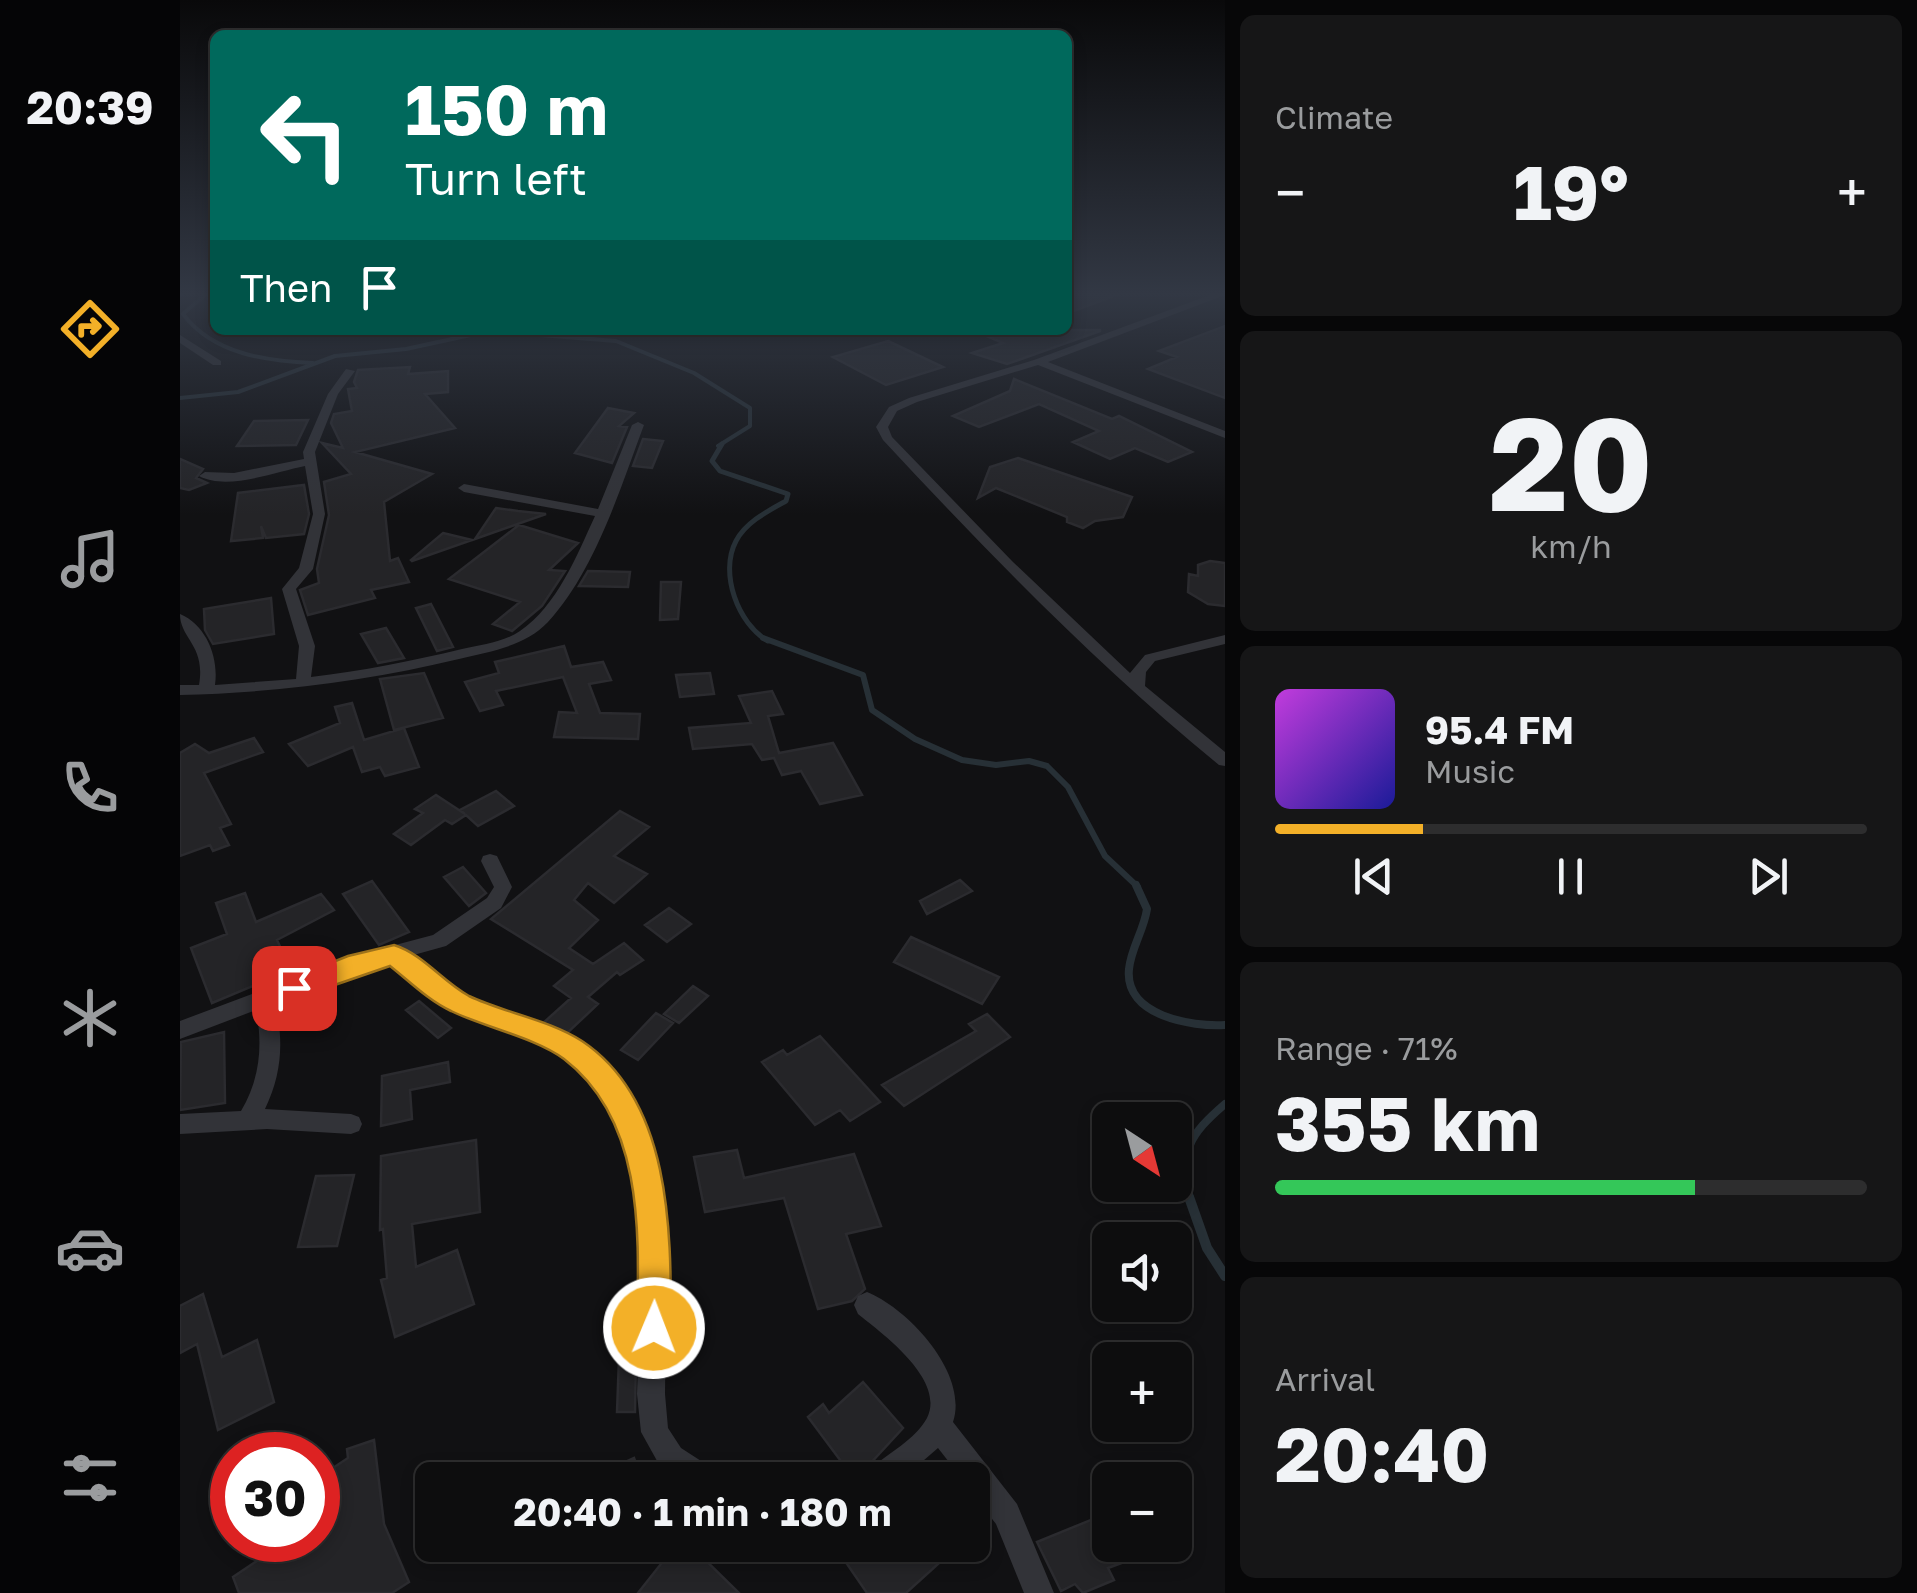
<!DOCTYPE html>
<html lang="en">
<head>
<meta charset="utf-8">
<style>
	body { margin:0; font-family:"Golos Text",sans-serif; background:#161617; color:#f1f3f6; height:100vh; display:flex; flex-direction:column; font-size:38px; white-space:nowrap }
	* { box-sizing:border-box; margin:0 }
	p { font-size:32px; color:#9a9c9e }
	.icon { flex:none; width:55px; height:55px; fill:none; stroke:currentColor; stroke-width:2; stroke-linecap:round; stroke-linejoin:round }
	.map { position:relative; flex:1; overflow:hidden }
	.sheet { display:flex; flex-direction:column; gap:15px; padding:15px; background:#070708; width:692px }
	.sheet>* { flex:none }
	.hud { position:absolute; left:30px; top:30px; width:862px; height:305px; border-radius:15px; box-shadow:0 5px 15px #0003,0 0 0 2px #2d2d2e; background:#00695c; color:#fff; overflow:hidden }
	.needle { width:65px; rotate:144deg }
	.fabs { position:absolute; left:912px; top:1102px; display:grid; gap:20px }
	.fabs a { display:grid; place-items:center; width:100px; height:100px; border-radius:15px; background:#0d0d0e; box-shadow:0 5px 15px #0003,0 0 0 2px #2d2d2e; font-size:50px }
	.speed { position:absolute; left:30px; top:1432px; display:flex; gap:20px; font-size:50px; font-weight:700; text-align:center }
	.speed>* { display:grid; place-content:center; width:130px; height:130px; border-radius:50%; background:#0d0d0e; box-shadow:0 5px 15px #0003,0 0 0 2px #2d2d2e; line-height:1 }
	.speed .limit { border:15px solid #d22; background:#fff; color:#111 }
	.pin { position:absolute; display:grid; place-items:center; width:85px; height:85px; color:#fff; margin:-42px; border-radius:20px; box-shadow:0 5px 15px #0006 }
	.me { position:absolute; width:110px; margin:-55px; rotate:1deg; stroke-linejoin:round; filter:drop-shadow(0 0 8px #0008) }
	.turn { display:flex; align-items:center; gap:35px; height:210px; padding:0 30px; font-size:45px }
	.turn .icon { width:130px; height:130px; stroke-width:2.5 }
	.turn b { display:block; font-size:70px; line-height:85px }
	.then { display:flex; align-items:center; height:95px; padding:0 30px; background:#0003; gap:20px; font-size:38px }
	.big { font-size:75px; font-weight:700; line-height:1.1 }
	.sheet .card { flex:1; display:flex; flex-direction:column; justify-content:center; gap:15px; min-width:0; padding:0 35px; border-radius:15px; background:#161617 }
	.sheet .dial { align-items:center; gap:0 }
	.dial b { font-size:130px; line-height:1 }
	.song { display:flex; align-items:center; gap:30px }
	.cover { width:120px; height:120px; border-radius:15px; background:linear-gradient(135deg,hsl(290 70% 55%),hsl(240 70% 35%)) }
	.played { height:10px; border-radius:5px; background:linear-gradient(90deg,#f3b028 25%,#2d2d2e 25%) }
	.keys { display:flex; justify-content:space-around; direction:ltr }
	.heat { display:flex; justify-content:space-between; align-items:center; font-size:55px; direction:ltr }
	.charge { height:15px; border-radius:8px; background:linear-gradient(90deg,#34c759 71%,#2d2d2e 0) }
	.trip { position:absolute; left:235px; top:1462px; width:575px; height:100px; border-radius:15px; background:#0d0d0e; box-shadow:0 5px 15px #0003,0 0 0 2px #2d2d2e; font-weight:700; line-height:100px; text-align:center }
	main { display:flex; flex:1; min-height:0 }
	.tab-bar { display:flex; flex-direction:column; width:180px; justify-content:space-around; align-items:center; background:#050506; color:#9a9c9e }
	.tab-bar .icon { width:70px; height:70px }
	.tab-bar .active { color:#f3b028 }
	.tab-bar b { font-size:45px; color:#f1f3f6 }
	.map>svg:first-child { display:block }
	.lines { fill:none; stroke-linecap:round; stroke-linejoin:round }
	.stream-far4 { stroke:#273036; stroke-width:4 }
	.stream-far3 { stroke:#273036; stroke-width:5 }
	.stream-far2 { stroke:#273036; stroke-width:6 }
	.stream-far1 { stroke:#273036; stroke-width:8 }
	.stream { stroke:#273036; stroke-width:10 }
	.building { fill:#242427; stroke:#2b2b2f; stroke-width:2.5 }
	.street { fill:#323338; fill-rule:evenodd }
	.route { fill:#f3b028; stroke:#9e721a; stroke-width:2.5 }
</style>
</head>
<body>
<main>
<nav class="tab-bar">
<b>20:39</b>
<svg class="icon active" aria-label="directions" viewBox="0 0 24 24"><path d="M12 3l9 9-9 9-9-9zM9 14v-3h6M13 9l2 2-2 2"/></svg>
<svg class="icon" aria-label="music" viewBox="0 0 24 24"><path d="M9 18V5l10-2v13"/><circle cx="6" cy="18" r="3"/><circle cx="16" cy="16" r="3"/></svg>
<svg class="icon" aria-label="phone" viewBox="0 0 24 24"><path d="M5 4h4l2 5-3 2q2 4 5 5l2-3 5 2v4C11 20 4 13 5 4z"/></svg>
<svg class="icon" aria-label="climate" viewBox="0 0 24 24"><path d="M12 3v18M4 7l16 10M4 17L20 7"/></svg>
<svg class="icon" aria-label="car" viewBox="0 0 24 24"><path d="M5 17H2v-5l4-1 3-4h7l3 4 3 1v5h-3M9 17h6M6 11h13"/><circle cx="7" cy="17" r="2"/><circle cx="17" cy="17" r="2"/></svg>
<svg class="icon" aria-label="filters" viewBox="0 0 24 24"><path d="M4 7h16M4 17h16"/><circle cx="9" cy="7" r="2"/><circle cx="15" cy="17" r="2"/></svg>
</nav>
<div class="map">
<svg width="1045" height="1593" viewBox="0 0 1045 1593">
	<rect width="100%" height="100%" fill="#111113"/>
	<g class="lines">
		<path class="stream-far4" d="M28,292L3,314C33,354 86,361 133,363
			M0,398L58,392L155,356L226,349L309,331L436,341L514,373L570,408V426L538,446"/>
		<path class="stream-far3" d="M542,444L532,461L540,471L608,494L606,501C588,511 566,522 556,541C539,573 558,624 588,641"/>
		<path class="stream-far2" d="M583,638L683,675L692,710L735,739L782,760L816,765L849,761L867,766L888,787L925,856L958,887"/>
		<path class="stream-far1" d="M956,885L967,909C964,930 951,948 949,969C944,1016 1012,1027 1045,1025
			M1010,1199C999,1151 1009,1135 1045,1104"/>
		<path class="stream" d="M1009,1197L1027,1248L1045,1276"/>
	</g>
	<path class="building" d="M888,292H941L942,293L888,313Z
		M1045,326V398L968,369L997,357L979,351Z
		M793,330H920V331L827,364L792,353L823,343Z
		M708,341L763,367L706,385L653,357Z
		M230,367L228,374L268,371V392L245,394L275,428L175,452L252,474L204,502L210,561L218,558L229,582L191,590L195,598L128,615L120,590L139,583L137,569L149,515L144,482L171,474L142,443L163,448L151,423L154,414L172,411L168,389L177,388L174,382L178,370Z
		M834,379L932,419L939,416L1012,452L988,462L955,448L930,459L893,442L919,431L859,404L799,427L773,416L830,391Z
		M428,408L454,413L439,426L447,427L432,463L395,453Z
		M128,420L116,445L57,446L74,421Z
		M463,439L483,441L472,468L453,466Z
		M838,458L952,497L943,517L915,521L903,528L887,522V517L816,488L798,498L810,467Z
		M0,459L23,469L16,478L27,483L9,490L0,488Z
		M124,485L129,514L124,534L86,538L81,526L83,538L51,541L58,493Z
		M316,508L338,511L366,514L295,539Z
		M339,525L398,543L369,570L385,571L362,606L332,631L313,624L340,602L269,579Z
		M263,533L292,540L232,561L231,560Z
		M1030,561L1045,563V606L1028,604L1008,592L1009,574L1018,576V565Z
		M408,571L450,572L448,587L399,586Z
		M481,582H501L498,619L480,620Z
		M91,598L94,634L33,644L25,630L24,609Z
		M251,604L273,647L257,651L236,608Z
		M206,628L224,658L198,663L181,634Z
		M384,646L391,667L423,662L431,680L409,684L420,713L460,714L458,739L374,737L379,712L397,713L383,677L316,691L323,705L300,711L285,682L319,673L315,662Z
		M244,673L263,718L214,730L200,679Z
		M530,673L534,694L500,697L496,675Z
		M592,691L603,714L588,716L599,753L653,743L682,795L640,804L621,771L602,775L594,758L582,760L572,744L513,749L509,728L571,723L559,696Z
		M172,703L184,740L224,728L239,767L205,776L200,767L182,772L173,747L128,766L109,744L160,723L155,707Z
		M74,738L83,752L24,773L51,824L40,828L49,845L33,851L30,845L0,856V753L15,744L29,753Z
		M316,791L334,806L298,826L286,815L272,824L265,820L231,845L214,834L243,813L235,809L256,795L285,814L280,810Z
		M440,811L469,827L434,856L467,874L434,903L408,883L394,900L418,920L389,948L413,964L444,943L463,960L440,975L437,972L408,997L418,1004L386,1034L362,1024L391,998L374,986L393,970L311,919Z
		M283,867L306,893L289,906L264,877Z
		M780,880L792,891L747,914L740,901Z
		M192,881L229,932L199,945L163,894Z
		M65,893L76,922L141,894L154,910L97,940L111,970L32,1003L11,948L47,934L36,903Z
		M489,908L511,924L487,942L465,925Z
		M731,937L819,977L802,1004L714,962Z
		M513,986L528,996L499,1023L484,1014Z
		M239,1001L271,1028L258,1038L226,1010Z
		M476,1013L493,1023L458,1060L441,1050Z
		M807,1014L830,1037L724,1106L702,1085L796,1031L789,1024Z
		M44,1032L45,1103L0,1110L1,1042Z
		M640,1036L700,1102L670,1121L660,1110L635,1125L582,1062L603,1050L607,1055Z
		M268,1062L270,1082L230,1090L232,1119L201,1126L202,1076Z
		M296,1140L300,1212L232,1224L236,1267L277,1250L294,1304L215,1337L201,1280L207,1278L203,1229L200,1230L201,1156Z
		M557,1150L564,1178L674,1154L701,1226L666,1234L685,1289L672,1301L638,1309L604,1198L525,1212L514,1157Z
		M174,1175L157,1246L118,1247L136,1176Z
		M23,1294L42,1357L77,1340L94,1402L38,1430L17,1344L0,1353V1306Z
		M457,1303L455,1412H437L441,1304Z
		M683,1382L723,1428L675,1480L628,1417L643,1404L649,1413Z
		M194,1440L204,1524L229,1582L212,1593H59L53,1577L108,1540H138V1478L168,1458L167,1449Z
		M454,1458L462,1480H407Z
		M923,1515L930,1528V1545H939L947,1561L928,1568L934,1580L903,1593L895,1584L881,1591L857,1542Z
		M496,1545H510L559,1593H458Z
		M654,1545H717L722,1553L731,1545H779L726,1593H687Z"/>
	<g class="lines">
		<path class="street" d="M0,292H6L0,297Z
			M1038,292H1045V295L868,362L1045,431V438L858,365L737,402L717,411L708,427L712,437L833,562L950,673L965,655L1045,635V644L975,661L966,672L965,686L1045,752V766L1039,765C918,666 810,555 703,440L696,427L709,407L729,398L854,360Z
			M0,335L41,361V365H33L0,343Z
			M166,369L175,371L158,394L135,452L145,514L133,569L116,589L135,646L131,677C182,671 232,661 282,649C301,645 324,642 340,631C377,606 397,555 415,516L284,492L278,488L284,484L418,509L452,425L458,422L464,425C440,489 415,571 368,622C344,647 311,651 279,659C187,681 94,693 0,695V685H19C26,645 0,639 0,614C26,625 39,657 35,685L116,679L119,646L102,589L119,568L133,514L125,466C95,472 47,491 19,476L25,472L54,473L124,459L123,452L148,394Z
			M310,854L317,856L332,887L321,908L266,946L230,956L284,996L401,1044L448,1091L463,1125L487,1231L485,1394L488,1428L501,1448L535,1470L539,1480H499L481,1468L461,1432L457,1394L463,1231L441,1125L431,1104L385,1056L270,1008L209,962L181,970L95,1003C104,1040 102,1074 85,1109L171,1114L179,1117L182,1124L179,1131L171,1134L87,1129L0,1134V1114L61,1111C80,1079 83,1045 76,1010L0,1039V1021L170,957L253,935L307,898L314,887L301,861L303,856Z
			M687,1292C729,1309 789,1374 773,1422L837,1504L874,1593H844L816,1524L792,1493V1480H783L758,1448L721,1480H685L689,1470C707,1454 736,1439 747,1418C766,1380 703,1334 678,1314L674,1305L678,1296Z"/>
	</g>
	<linearGradient id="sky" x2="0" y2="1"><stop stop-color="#09090a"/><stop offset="0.57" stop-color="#323844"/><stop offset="1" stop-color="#323844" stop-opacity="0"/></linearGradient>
	<rect width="1045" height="515" fill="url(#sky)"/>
	<path class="route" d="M214,945C243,954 263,982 289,996C325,1013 370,1020 402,1041C492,1101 491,1232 491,1328L486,1339L474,1344L462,1339L457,1328C459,1236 465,1121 384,1059C356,1038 304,1027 271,1011C249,1001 229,981 210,966L114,999L101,988L105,981L168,956Z"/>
</svg>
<div class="fabs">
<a><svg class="needle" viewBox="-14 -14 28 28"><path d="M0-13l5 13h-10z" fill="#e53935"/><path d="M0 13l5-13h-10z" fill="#9a9c9e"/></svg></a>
<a><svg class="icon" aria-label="sound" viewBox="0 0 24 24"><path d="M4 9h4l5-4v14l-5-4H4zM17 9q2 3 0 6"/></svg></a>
<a>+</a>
<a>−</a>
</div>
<div class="speed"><div class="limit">30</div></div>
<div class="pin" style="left:114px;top:988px;background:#d93025"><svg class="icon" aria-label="arrive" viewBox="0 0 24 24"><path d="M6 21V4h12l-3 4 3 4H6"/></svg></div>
<svg class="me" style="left:474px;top:1328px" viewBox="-20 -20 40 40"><circle r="17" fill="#f3b028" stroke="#fff" stroke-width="3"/><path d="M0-11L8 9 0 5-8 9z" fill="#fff"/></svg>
<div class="trip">20:40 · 1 min · 180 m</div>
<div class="hud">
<div class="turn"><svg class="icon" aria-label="left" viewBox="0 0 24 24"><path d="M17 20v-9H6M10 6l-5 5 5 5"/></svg><div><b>150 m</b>Turn left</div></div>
<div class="then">Then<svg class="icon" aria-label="arrive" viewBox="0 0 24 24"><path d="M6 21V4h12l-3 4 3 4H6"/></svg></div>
</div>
</div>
<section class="sheet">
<div class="card"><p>Climate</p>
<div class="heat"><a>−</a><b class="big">19°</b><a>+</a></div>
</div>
<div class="card dial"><b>20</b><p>km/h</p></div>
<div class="card">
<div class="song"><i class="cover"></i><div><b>95.4 FM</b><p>Music</p></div></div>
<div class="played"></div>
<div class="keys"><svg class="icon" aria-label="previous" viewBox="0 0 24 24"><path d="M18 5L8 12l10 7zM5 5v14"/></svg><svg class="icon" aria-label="pause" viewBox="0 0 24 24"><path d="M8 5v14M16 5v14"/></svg><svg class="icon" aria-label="next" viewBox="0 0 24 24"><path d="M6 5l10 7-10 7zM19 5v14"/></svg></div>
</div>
<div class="card"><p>Range · 71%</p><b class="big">355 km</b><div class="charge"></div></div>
<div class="card"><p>Arrival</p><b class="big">20:40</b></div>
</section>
</main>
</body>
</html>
